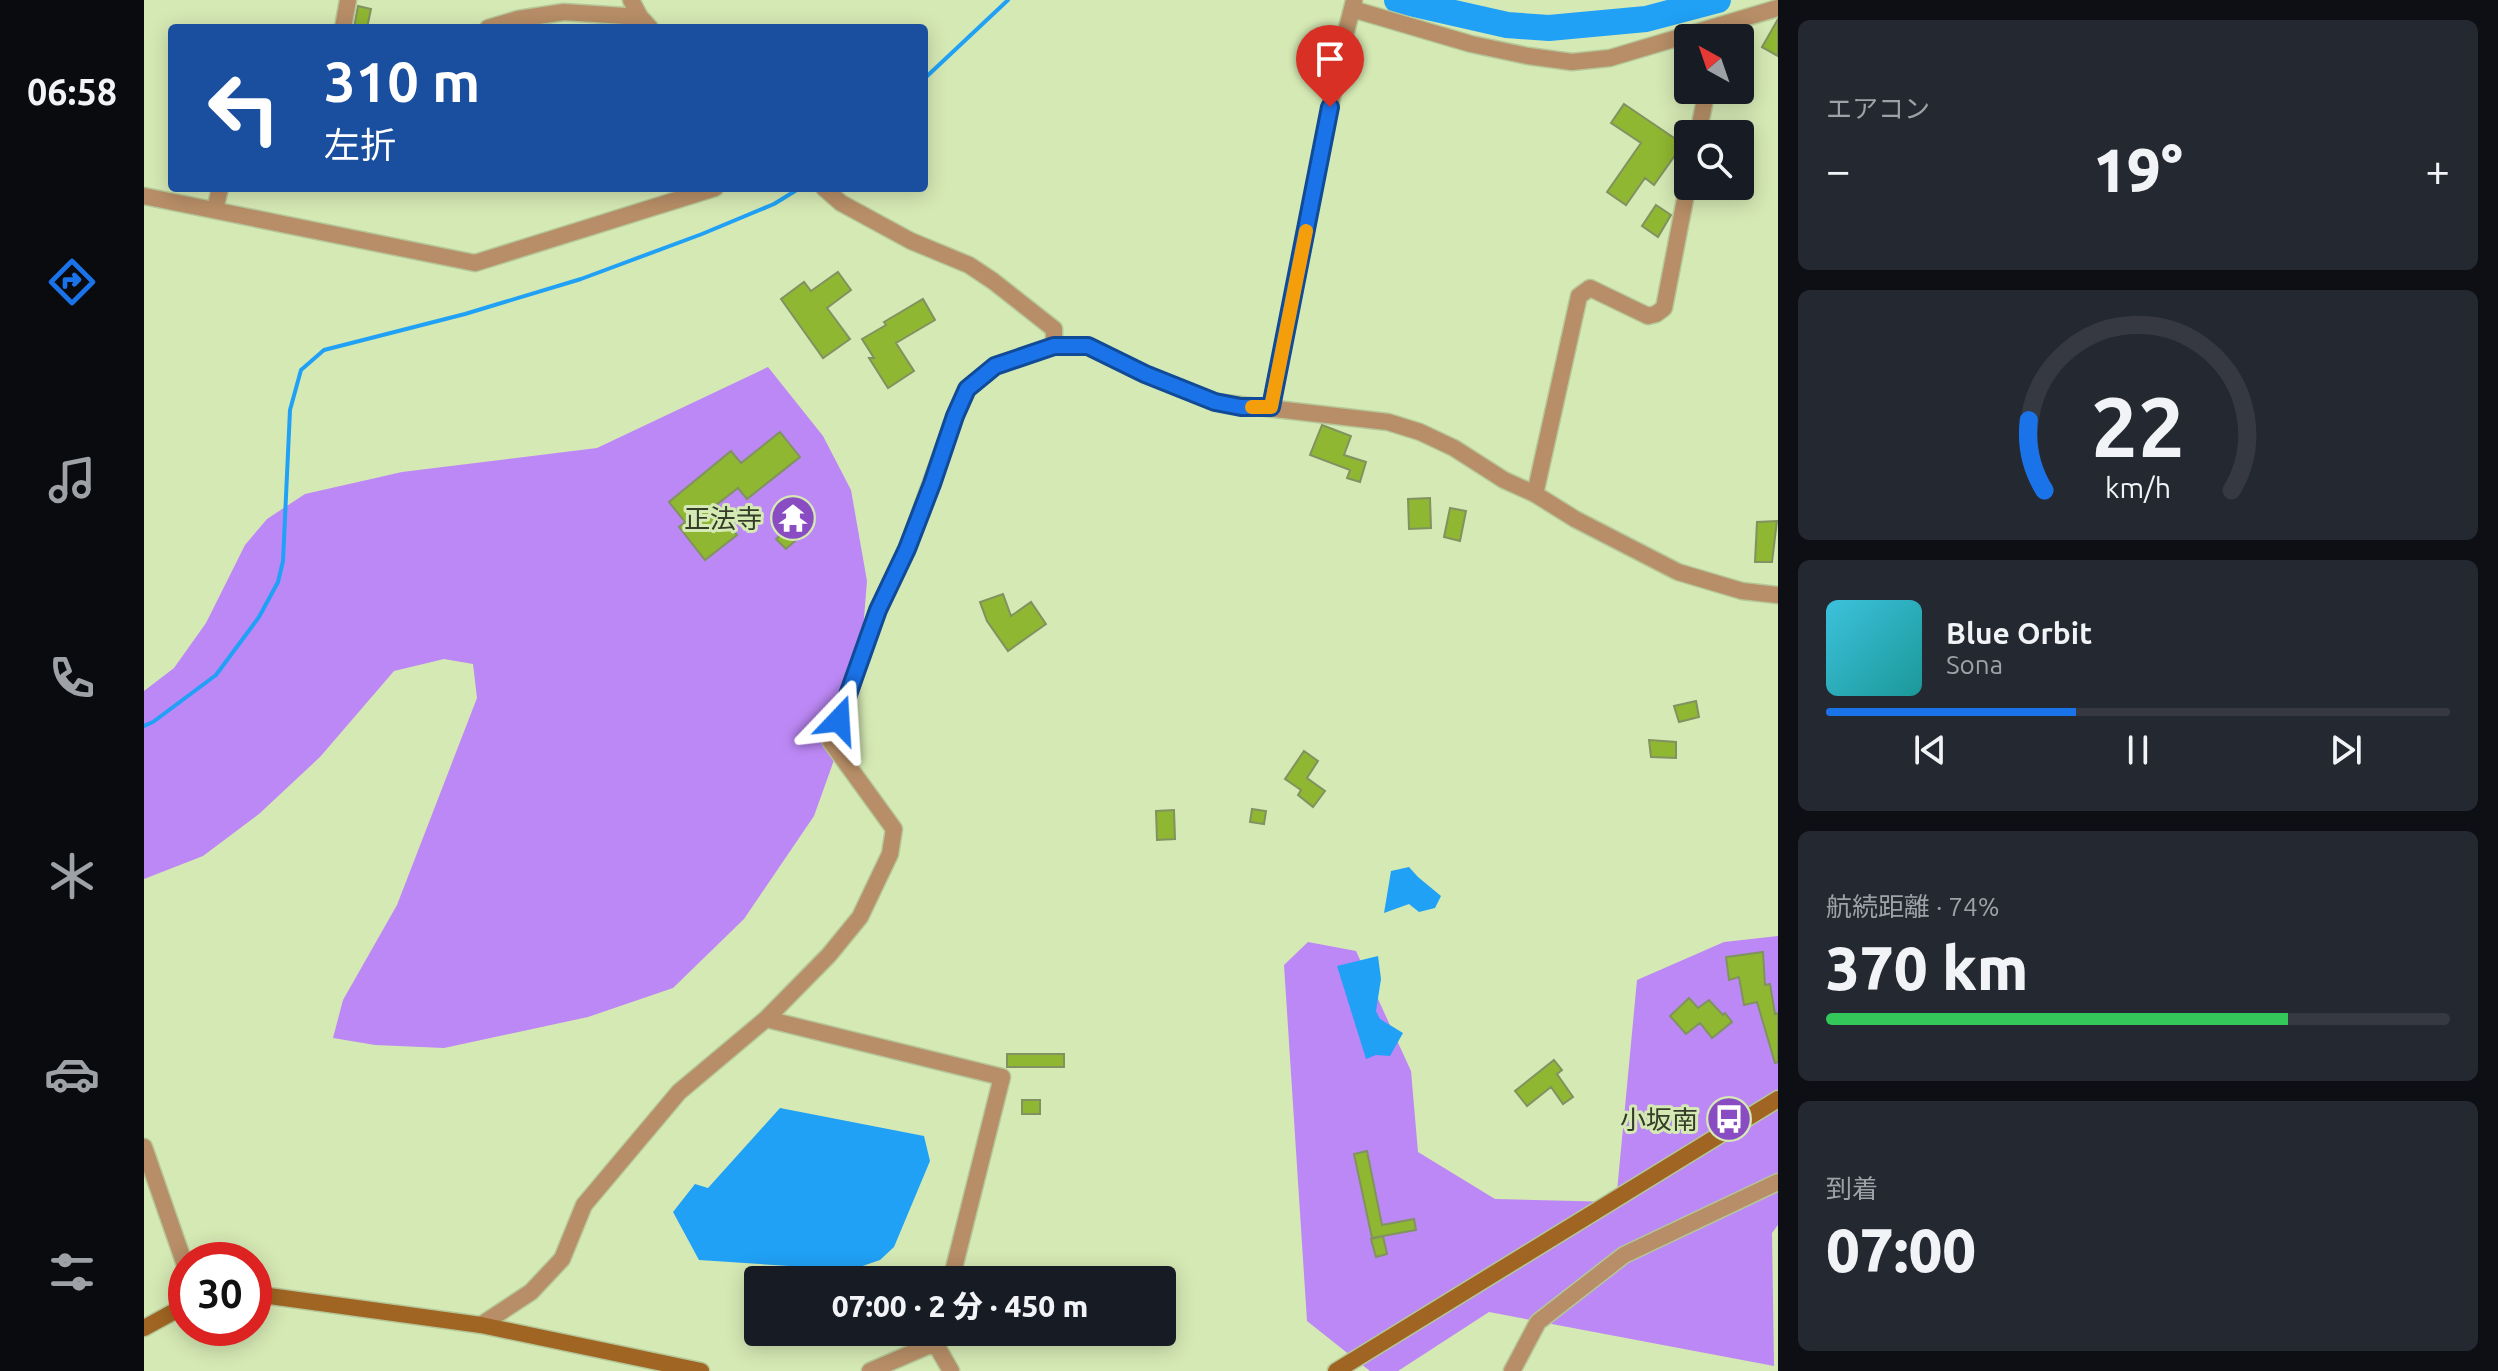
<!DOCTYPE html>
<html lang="ja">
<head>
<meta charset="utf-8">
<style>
	body { margin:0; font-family:Ubuntu,"Noto Sans JP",sans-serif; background:#242831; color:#f1f3f6; height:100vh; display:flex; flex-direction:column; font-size:30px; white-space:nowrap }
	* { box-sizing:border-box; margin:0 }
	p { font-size:26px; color:#9ea1a6 }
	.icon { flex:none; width:44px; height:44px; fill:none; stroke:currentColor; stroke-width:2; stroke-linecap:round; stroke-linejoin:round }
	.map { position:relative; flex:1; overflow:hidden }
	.drawer { display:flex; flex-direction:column; gap:20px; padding:20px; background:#0d0f14; width:720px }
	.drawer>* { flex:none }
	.hud { position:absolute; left:24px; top:24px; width:760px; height:168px; border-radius:8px; box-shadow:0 4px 20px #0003; background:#1a4fa0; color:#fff; overflow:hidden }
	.needle { width:52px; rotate:320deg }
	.controls { position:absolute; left:1530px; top:24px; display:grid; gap:16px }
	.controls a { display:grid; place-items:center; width:80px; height:80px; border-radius:8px; background:#171b24; box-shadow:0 4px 20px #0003; font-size:40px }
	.speed { position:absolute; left:24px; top:1242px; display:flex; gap:16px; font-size:40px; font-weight:700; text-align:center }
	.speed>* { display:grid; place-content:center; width:104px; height:104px; border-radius:50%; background:#171b24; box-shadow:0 4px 20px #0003; line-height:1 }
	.speed .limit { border:12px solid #d22; background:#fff; color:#111 }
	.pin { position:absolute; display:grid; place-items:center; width:68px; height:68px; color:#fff; margin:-82px -34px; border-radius:50% 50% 50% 0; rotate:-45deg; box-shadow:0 0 8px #0007 }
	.pin .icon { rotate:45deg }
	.me { position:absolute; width:88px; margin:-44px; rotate:20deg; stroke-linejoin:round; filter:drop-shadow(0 0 6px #0008) }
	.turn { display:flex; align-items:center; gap:28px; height:168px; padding:0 24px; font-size:36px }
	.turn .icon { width:104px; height:104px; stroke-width:2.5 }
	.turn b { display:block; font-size:56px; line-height:68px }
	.big { font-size:60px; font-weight:800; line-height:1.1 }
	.drawer .tile { flex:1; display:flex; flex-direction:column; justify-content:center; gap:12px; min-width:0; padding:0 28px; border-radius:12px; background:#242831 }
	.drawer .dial { align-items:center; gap:0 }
	.dial svg { height:208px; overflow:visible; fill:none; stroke:#363941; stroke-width:7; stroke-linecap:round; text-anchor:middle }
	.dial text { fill:#f1f3f6; stroke:none }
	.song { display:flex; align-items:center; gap:24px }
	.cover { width:96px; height:96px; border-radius:12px; background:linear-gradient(135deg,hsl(190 70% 55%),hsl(180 70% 35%)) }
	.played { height:8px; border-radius:4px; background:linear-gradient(90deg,#1a73e8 40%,#363941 40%) }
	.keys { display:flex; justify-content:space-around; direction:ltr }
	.heat { display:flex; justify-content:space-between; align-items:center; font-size:44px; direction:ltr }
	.charge { height:12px; border-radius:6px; background:linear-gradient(90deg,#34c759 74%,#363941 0) }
	.trip { position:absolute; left:600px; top:1266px; width:432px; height:80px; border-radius:8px; background:#171b24; box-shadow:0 4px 20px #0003; font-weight:800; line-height:80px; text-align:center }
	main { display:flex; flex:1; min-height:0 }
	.tabs { display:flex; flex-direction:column; width:144px; justify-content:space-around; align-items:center; background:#090b0e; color:#9ea1a6 }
	.tabs .icon { width:56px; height:56px }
	.tabs .on { color:#1a73e8 }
	.tabs b { font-size:36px; color:#f1f3f6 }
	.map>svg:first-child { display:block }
	.forest { fill:#bc88f5 }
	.water { fill:#20a1f6 }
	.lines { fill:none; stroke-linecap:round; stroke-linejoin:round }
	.stream { stroke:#20a1f6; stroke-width:4 }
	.river { stroke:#20a1f6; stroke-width:26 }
	.building { fill:#90b731; stroke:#809260; stroke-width:2 }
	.street-casing { stroke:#b5c798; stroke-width:19 }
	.secondary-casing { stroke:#b5c798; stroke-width:19 }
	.street { stroke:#b78e67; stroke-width:16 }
	.secondary { stroke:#a06522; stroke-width:16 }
	.route-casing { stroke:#114b97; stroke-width:20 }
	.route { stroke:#1a73e8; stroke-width:14 }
	.slow { stroke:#f59e0b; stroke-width:14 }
	.labels { text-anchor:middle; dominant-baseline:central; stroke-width:6; stroke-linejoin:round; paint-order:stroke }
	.poi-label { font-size:26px; fill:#353d28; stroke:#d5e9b4; text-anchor:end }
</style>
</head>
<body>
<main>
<nav class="tabs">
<b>06:58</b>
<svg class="icon on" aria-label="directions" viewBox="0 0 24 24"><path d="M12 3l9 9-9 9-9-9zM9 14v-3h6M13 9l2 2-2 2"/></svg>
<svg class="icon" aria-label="music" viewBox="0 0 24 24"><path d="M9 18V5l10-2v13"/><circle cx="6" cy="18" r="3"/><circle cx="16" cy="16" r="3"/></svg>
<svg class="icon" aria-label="phone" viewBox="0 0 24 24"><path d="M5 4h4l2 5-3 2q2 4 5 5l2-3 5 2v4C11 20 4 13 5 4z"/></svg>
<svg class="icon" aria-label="climate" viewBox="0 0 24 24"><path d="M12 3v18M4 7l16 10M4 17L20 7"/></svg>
<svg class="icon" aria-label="car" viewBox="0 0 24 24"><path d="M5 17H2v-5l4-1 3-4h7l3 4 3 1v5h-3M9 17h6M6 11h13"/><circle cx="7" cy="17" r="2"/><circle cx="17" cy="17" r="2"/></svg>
<svg class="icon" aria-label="filters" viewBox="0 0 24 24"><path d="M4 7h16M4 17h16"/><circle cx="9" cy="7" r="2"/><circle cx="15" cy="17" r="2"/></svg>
</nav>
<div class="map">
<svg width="1634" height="1371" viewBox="0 0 1634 1371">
	<rect width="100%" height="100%" fill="#d5e9b4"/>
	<path class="forest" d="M624,367L679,436L707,490L723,581L714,693L670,816L600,919L529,988L444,1017L300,1048L231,1045L189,1038L199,1000L253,905L333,698L329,664L300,659L250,671L176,757L115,814L59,856L0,879V691L30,668L62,623L101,545L123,519L161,494L258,472L453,448Z
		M1634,936V1225L1628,1233L1630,1366L1345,1312L1254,1371H1226L1163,1321L1140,965L1164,942L1212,951L1267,1071L1274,1152L1351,1199L1472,1202L1493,980L1580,942Z"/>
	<path class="water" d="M1265,867L1274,877L1297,896L1291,908L1275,912L1265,904L1240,913L1247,871Z
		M1234,956L1237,979L1232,1011L1236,1019L1259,1033L1246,1056L1232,1055L1222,1059L1193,966Z
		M636,1108L780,1136L786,1161L750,1247L736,1260L707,1270L555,1260L529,1212L551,1184L564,1188Z"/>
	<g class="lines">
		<path class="stream" d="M780,79L864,0
			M0,726L9,722L72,675L115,617L134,582L139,561L146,410L157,370L180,350L321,314L437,279L558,234L630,204L656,188"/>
		<path class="river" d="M1253,0L1363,25L1405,28L1502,19L1574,0"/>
	</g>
	<path class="building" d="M214,6L227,9L223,28H210Z
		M1634,19V56L1618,47Z
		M1480,104L1539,144L1510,185L1501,178L1482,205L1463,192L1497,143L1467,123Z
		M1512,205L1527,215L1514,237L1498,226Z
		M694,272L707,290L683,308L706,339L679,358L637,299L660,282L667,291Z
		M779,299L791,320L752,343L770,371L744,388L725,358H730L718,339L742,325L740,322Z
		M1178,425L1207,436L1200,455L1222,462L1216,482L1203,478L1206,470L1166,455Z
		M636,432L656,457L603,499L594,488L571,506L593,535L561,560L535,527L541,522L525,502L587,451L597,463Z
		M1286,498L1287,528L1265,529L1264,499Z
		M1306,508L1322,511L1316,541L1300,537Z
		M1633,521L1628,562H1611L1613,522Z
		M641,531L651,541L642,549L632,539Z
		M859,594L867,616L887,602L902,624L864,651L843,621L836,602Z
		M1552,701L1555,717L1535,722L1530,706Z
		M1505,740L1532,742V758L1507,757Z
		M1160,751L1174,761L1163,778L1181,791L1169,807L1154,795L1157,790L1141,779Z
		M1108,809L1122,811L1120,824L1106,822Z
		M1030,810L1031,839L1013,840L1012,811Z
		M1619,952L1621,985L1626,984L1631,1014L1634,1013V1062L1631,1063L1613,1002L1600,1005L1595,977L1585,980L1582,957Z
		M1545,998L1554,1008L1565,1000L1579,1015L1581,1013L1588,1022L1568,1038L1556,1023L1542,1034L1526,1016Z
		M863,1054H920V1067H863Z
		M1410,1060L1418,1070L1413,1074L1429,1097L1419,1104L1407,1087L1383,1106L1371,1091Z
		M878,1100H896V1114H878Z
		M1223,1151L1238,1225L1270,1219L1272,1230L1228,1238L1210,1154Z
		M1239,1236L1243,1254L1232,1257L1227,1239Z"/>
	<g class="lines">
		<g class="street-casing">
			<path id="street" d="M487,0L496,17L506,28
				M1208,9L1327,44L1384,56L1428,62L1466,58L1634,8
				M199,28L204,0
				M344,28L374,19L420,12L496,17
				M1554,134L1563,90
				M680,188L697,203L767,241L825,265L849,281L910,329V346
				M0,196L331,263L571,188
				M71,210L76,188
				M1127,407L1198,47L1210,1
				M1391,494L1435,296L1446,288L1504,316L1512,314L1520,308L1544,184
				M622,1019L858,1077L807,1280
				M0,1147L42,1268
				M337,1325L387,1292L418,1259L440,1205L535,1092L622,1019L685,955L716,917L746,854L750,829L687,742L734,610L763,549L811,416L823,389L851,366L910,346H944L1001,374L1071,402L1244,422L1276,432L1310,448L1360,480L1391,494L1431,519L1534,572L1598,591L1634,595
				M794,1332L791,1343L807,1371
				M726,1371L791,1343
				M1368,1371L1394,1322L1480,1255L1634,1182"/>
		</g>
		<g class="secondary-casing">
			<path id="secondary" d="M110,1294L337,1325L557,1371
				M0,1328L42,1305
				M1192,1371L1634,1099"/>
		</g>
		<use href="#street" class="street"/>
		<use href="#secondary" class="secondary"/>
	</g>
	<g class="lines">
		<g class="route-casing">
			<path id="route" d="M695,720L734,610L763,549L788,484L811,416L823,389L851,366L910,346H944L1001,374L1071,402L1097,407H1127L1186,107"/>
		</g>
		<use href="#route" class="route"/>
		<path class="slow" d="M1108,407H1127L1162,231"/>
	</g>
	<defs>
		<g id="temple-disc" transform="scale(2.3)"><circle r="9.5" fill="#894cc2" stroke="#d5e9b4"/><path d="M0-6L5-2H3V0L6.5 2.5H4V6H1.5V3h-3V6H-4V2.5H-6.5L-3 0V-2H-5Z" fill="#fff"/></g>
		<g id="bus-disc" transform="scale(2.3)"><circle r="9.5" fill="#894cc2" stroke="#d5e9b4"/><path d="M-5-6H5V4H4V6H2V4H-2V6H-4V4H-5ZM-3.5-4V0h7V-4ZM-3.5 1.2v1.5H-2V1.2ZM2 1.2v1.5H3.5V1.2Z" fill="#fff"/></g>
	</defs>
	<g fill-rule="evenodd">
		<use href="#temple-disc" x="649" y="518"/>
		<use href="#bus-disc" x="1585" y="1119"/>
	</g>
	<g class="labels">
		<g class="poi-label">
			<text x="618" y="518">正法寺</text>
			<text x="1554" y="1119">小坂南</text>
		</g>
	</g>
</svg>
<div class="controls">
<a><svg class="needle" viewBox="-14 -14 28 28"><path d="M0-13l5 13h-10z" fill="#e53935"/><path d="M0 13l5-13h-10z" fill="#9ea1a6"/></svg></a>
<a><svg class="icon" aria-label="search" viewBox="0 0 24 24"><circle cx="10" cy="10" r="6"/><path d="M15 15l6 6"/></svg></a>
</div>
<div class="speed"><div class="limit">30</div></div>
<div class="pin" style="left:1186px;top:107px;background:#d93025"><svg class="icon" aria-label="arrive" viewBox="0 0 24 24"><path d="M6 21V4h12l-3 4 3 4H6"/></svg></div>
<svg class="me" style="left:695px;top:720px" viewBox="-20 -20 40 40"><path d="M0-17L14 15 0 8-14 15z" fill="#1a73e8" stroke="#fff" stroke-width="4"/></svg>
<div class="trip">07:00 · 2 分 · 450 m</div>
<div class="hud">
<div class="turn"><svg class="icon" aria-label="left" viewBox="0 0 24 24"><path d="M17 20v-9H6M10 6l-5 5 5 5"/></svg><div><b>310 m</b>左折</div></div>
</div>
</div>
<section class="drawer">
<div class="tile"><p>エアコン</p>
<div class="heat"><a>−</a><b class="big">19°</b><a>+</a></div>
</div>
<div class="tile dial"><svg viewBox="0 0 100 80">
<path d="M14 69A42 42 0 1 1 86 69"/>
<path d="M14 69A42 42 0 0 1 8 42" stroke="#1a73e8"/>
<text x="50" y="56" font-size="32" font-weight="700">22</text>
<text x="50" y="72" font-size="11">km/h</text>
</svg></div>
<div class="tile">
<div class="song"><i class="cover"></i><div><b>Blue Orbit</b><p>Sona</p></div></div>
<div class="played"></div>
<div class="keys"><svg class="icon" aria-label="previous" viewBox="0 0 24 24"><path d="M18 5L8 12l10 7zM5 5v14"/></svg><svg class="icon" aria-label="pause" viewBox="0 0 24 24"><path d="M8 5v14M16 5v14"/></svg><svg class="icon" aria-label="next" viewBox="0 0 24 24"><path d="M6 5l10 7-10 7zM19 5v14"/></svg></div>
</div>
<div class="tile"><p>航続距離 · 74%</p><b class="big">370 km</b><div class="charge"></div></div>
<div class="tile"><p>到着</p><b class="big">07:00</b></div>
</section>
</main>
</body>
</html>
